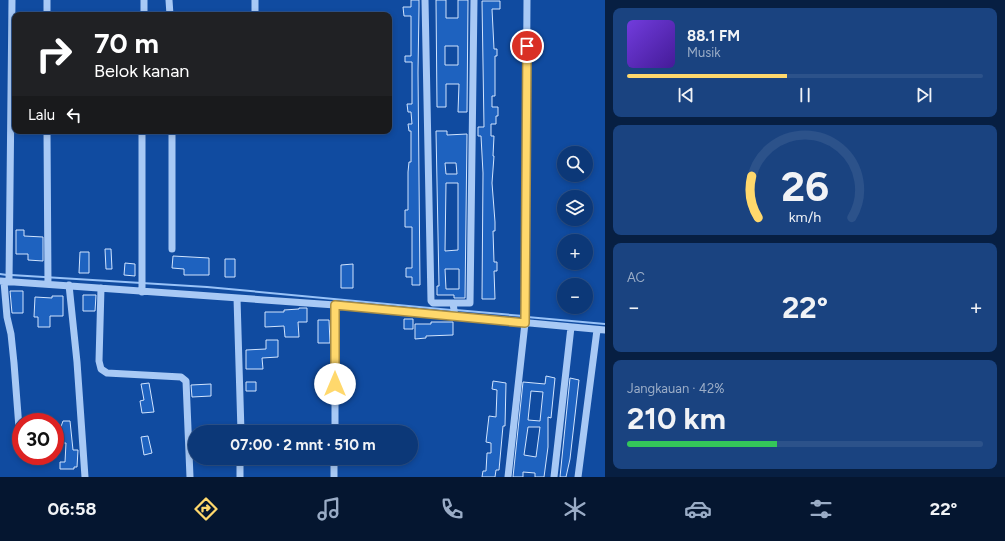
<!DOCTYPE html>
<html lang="id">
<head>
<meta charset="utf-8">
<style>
	body { margin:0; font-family:Figtree,sans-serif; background:#1a4380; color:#f1f3f6; height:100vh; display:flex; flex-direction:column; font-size:15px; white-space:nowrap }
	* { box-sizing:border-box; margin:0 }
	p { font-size:13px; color:#9aacc6 }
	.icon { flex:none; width:22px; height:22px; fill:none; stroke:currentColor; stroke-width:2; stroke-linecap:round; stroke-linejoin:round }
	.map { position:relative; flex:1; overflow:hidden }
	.details { display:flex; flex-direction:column; gap:8px; padding:8px; background:#071f42; width:400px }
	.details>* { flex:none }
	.guide { position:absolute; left:12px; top:12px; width:380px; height:122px; border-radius:8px; box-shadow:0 2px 6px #0003,0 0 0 1px #2c528a; background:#202124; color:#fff; overflow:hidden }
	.tools { position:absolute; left:557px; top:146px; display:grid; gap:8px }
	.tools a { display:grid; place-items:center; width:36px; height:36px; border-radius:50%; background:#0c3878; box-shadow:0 2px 6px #0003,0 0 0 1px #2c528a; font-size:20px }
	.speed { position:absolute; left:12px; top:413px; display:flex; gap:8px; font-size:20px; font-weight:700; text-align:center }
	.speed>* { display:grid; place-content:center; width:52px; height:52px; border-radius:50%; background:#0c3878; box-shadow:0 2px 6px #0003,0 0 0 1px #2c528a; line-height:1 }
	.speed .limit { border:6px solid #d22; background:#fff; color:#111 }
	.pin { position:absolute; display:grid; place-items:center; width:34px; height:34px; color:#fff; margin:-17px; border:2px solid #fff; border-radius:50%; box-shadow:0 1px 4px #0007 }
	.me { position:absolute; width:44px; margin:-22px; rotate:0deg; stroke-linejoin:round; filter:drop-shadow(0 0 3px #0008) }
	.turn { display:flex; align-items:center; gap:14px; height:84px; padding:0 16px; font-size:18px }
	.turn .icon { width:52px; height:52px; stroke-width:2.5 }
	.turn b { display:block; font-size:28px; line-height:34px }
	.then { display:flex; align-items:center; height:38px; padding:0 16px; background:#0003; gap:8px; font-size:15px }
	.big { font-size:30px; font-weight:700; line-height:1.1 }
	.details .tile { flex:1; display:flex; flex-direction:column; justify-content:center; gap:6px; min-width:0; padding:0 14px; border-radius:8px; background:#1a4380 }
	.details .dial { align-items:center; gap:0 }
	.dial svg { height:104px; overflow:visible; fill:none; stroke:#2c528a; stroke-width:7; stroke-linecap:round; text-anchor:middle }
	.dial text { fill:#f1f3f6; stroke:none }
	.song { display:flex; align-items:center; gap:12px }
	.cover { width:48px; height:48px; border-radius:6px; background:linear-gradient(135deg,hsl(260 70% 55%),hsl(260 70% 35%)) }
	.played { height:4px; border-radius:2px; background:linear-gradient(90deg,#ffd86c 45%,#2c528a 45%) }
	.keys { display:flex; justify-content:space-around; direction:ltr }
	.heat { display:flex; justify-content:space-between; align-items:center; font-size:22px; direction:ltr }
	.charge { height:6px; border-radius:3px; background:linear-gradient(90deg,#34c759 42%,#2c528a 0) }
	.trip { position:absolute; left:188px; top:425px; width:230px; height:40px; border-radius:20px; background:#0c3878; box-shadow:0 2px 6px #0003,0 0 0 1px #2c528a; font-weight:700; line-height:40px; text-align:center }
	.tab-bar { display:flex; height:64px; justify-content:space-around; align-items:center; background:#051630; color:#9aacc6 }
	.tab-bar .icon { width:28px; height:28px }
	.tab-bar .active { color:#ffd86c }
	.tab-bar b { font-size:18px; color:#f1f3f6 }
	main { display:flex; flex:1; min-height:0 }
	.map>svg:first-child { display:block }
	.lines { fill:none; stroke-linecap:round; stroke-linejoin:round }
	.stream { stroke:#99c3f8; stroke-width:2 }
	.building { fill:#1e62bf; stroke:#d1e4fe; fill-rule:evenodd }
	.minor { stroke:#a8c9f5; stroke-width:7 }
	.route-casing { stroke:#a68c46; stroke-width:10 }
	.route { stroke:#ffd86c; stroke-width:7 }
</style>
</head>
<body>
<main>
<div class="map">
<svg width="605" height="477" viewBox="0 0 605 477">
	<rect width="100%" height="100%" fill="#104ba0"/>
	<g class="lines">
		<path class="stream" d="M0,274L7,275
			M11,275L207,287L451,310
			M456,310L523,316
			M527,317L605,324"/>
	</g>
	<path class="building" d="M411,0H419V7L418,72L420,285H412V277H406V268H412V227H405V210H408V172L409,162H411V131H409L408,124H412L411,112H408L407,104H412V62H405V56H411V16H404L403,7H411Z
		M436,0H446V18H458V0H468L467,112H458L459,84H446V107H437ZM445,46H458V65H445Z
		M482,1H500V9H492L494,49H497V56H495V96H492V107H498V116H496V124H491V136H494L493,156H494L492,183L495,222V231H493L494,262H497V271H494L495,299H482L483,173L481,136H478V127H484Z
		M436,131H447V135L467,134L465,298H454V295H437V286H439ZM445,163H456L457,174H446ZM446,183H458V250L445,251ZM445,269H459V289H446Z
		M16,230H24V236L43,237V261L28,260V254H16Z
		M105,249H111L112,269H106Z
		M80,252H89V273H79Z
		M173,256L209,258V275H184V269L172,268Z
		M225,259H235V277H225Z
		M125,263L135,264V276L124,275Z
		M353,264V288H341V265Z
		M10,291H23V313H12Z
		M83,295H96L95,311H83Z
		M52,296H63V316H50V327H38V317H34L35,297L52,298Z
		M299,308H307V322H298L299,337H285L284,326L265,327V312H284V310L299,309Z
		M404,319H413V329H404Z
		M318,320H329L330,343H318Z
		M431,322H453V335L426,336V338L415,339V324H431Z
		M266,340H278V357L262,358L263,369H246V350L266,349Z
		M546,376L555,378L551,418L548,417V447L544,477H535V473L523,472V477H513L523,382L545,384ZM531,391L543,392L540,421L528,420ZM528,427H540L536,457L524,455Z
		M570,378L579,380L570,459L566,477H560Z
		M493,381L506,383L505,426H503L499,470H496L495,477H482L483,471H486L487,453H491V443L486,442L489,416L496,417L497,390L492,389Z
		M246,382H256V391H246Z
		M149,383L154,412L142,413L140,401L144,400L141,384Z
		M211,384V396L192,397L191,385Z
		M63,421H70L73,450H78L77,467H74V469H60V462H65L66,443H55V432H59Z
		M148,436L152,453L144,455L141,437Z"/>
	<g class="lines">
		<path class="minor" d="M47,0V15
			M169,0L170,15
			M425,0L431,301L433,303H453
			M144,15V0
			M255,15V0
			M47,131L48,284
			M172,249V131
			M0,281L335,305L605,330
			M4,282L7,317L11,334L14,363L21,454
			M9,282L12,0
			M69,285L77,362L85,477
			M101,288L99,361L101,369L107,373L181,377L186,381L190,477
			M142,292V131
			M237,298L241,432
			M455,317L453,303H470L474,0
			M335,432V305
			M240,477V458
			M334,477V458
			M508,477L525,323L527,0
			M554,477L571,327
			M578,477L597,330"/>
	</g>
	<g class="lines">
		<g class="route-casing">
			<path id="route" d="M335,384V305L525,323L527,46"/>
		</g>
		<use href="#route" class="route"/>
	</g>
</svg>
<div class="tools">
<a><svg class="icon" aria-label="search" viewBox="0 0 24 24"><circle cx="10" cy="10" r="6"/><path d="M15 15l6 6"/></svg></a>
<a><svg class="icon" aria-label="layers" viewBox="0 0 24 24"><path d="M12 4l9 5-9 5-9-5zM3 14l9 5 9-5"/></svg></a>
<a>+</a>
<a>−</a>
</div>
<div class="speed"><div class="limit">30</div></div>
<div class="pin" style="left:527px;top:46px;background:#d93025"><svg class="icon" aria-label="arrive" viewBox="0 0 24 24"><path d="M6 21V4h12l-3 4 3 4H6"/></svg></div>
<svg class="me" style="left:335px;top:384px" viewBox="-20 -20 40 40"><circle r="19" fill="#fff"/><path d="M0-13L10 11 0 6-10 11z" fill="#ffd86c"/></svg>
<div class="trip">07:00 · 2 mnt · 510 m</div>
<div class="guide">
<div class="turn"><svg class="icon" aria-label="right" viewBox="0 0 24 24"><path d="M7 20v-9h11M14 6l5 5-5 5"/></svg><div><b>70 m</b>Belok kanan</div></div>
<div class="then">Lalu<svg class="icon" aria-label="left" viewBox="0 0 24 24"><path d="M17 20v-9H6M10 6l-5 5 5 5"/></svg></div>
</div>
</div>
<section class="details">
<div class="tile">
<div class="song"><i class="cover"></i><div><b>88.1 FM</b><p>Musik</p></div></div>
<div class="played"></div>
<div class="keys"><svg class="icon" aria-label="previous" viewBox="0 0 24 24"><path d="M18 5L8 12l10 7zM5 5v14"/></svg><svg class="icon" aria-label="pause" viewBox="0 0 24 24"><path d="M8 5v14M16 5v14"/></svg><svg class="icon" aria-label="next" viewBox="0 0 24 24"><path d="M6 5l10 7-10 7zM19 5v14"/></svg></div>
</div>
<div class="tile dial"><svg viewBox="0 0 100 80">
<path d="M14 69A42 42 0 1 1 86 69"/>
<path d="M14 69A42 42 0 0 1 9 37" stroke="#ffd86c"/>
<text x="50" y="56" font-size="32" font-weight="700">26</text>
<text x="50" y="72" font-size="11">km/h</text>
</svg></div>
<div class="tile"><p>AC</p>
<div class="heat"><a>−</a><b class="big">22°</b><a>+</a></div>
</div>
<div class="tile"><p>Jangkauan · 42%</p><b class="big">210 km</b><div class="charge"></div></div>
</section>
</main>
<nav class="tab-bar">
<b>06:58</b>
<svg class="icon active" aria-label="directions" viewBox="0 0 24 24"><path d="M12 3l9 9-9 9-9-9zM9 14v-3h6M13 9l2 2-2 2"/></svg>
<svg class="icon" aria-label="music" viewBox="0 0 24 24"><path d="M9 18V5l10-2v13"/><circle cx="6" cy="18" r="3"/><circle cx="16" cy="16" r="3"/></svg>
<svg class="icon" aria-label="phone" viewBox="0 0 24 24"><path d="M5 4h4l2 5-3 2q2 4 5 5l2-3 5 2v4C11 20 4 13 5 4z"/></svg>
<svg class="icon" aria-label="climate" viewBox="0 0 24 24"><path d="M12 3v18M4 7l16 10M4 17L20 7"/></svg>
<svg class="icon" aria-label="car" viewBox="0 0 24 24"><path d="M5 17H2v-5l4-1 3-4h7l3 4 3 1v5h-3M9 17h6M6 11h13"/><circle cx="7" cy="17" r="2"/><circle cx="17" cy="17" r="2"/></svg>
<svg class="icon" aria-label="filters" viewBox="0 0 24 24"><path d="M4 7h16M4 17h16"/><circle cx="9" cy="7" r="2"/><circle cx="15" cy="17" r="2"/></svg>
<b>22°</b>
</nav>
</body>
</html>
